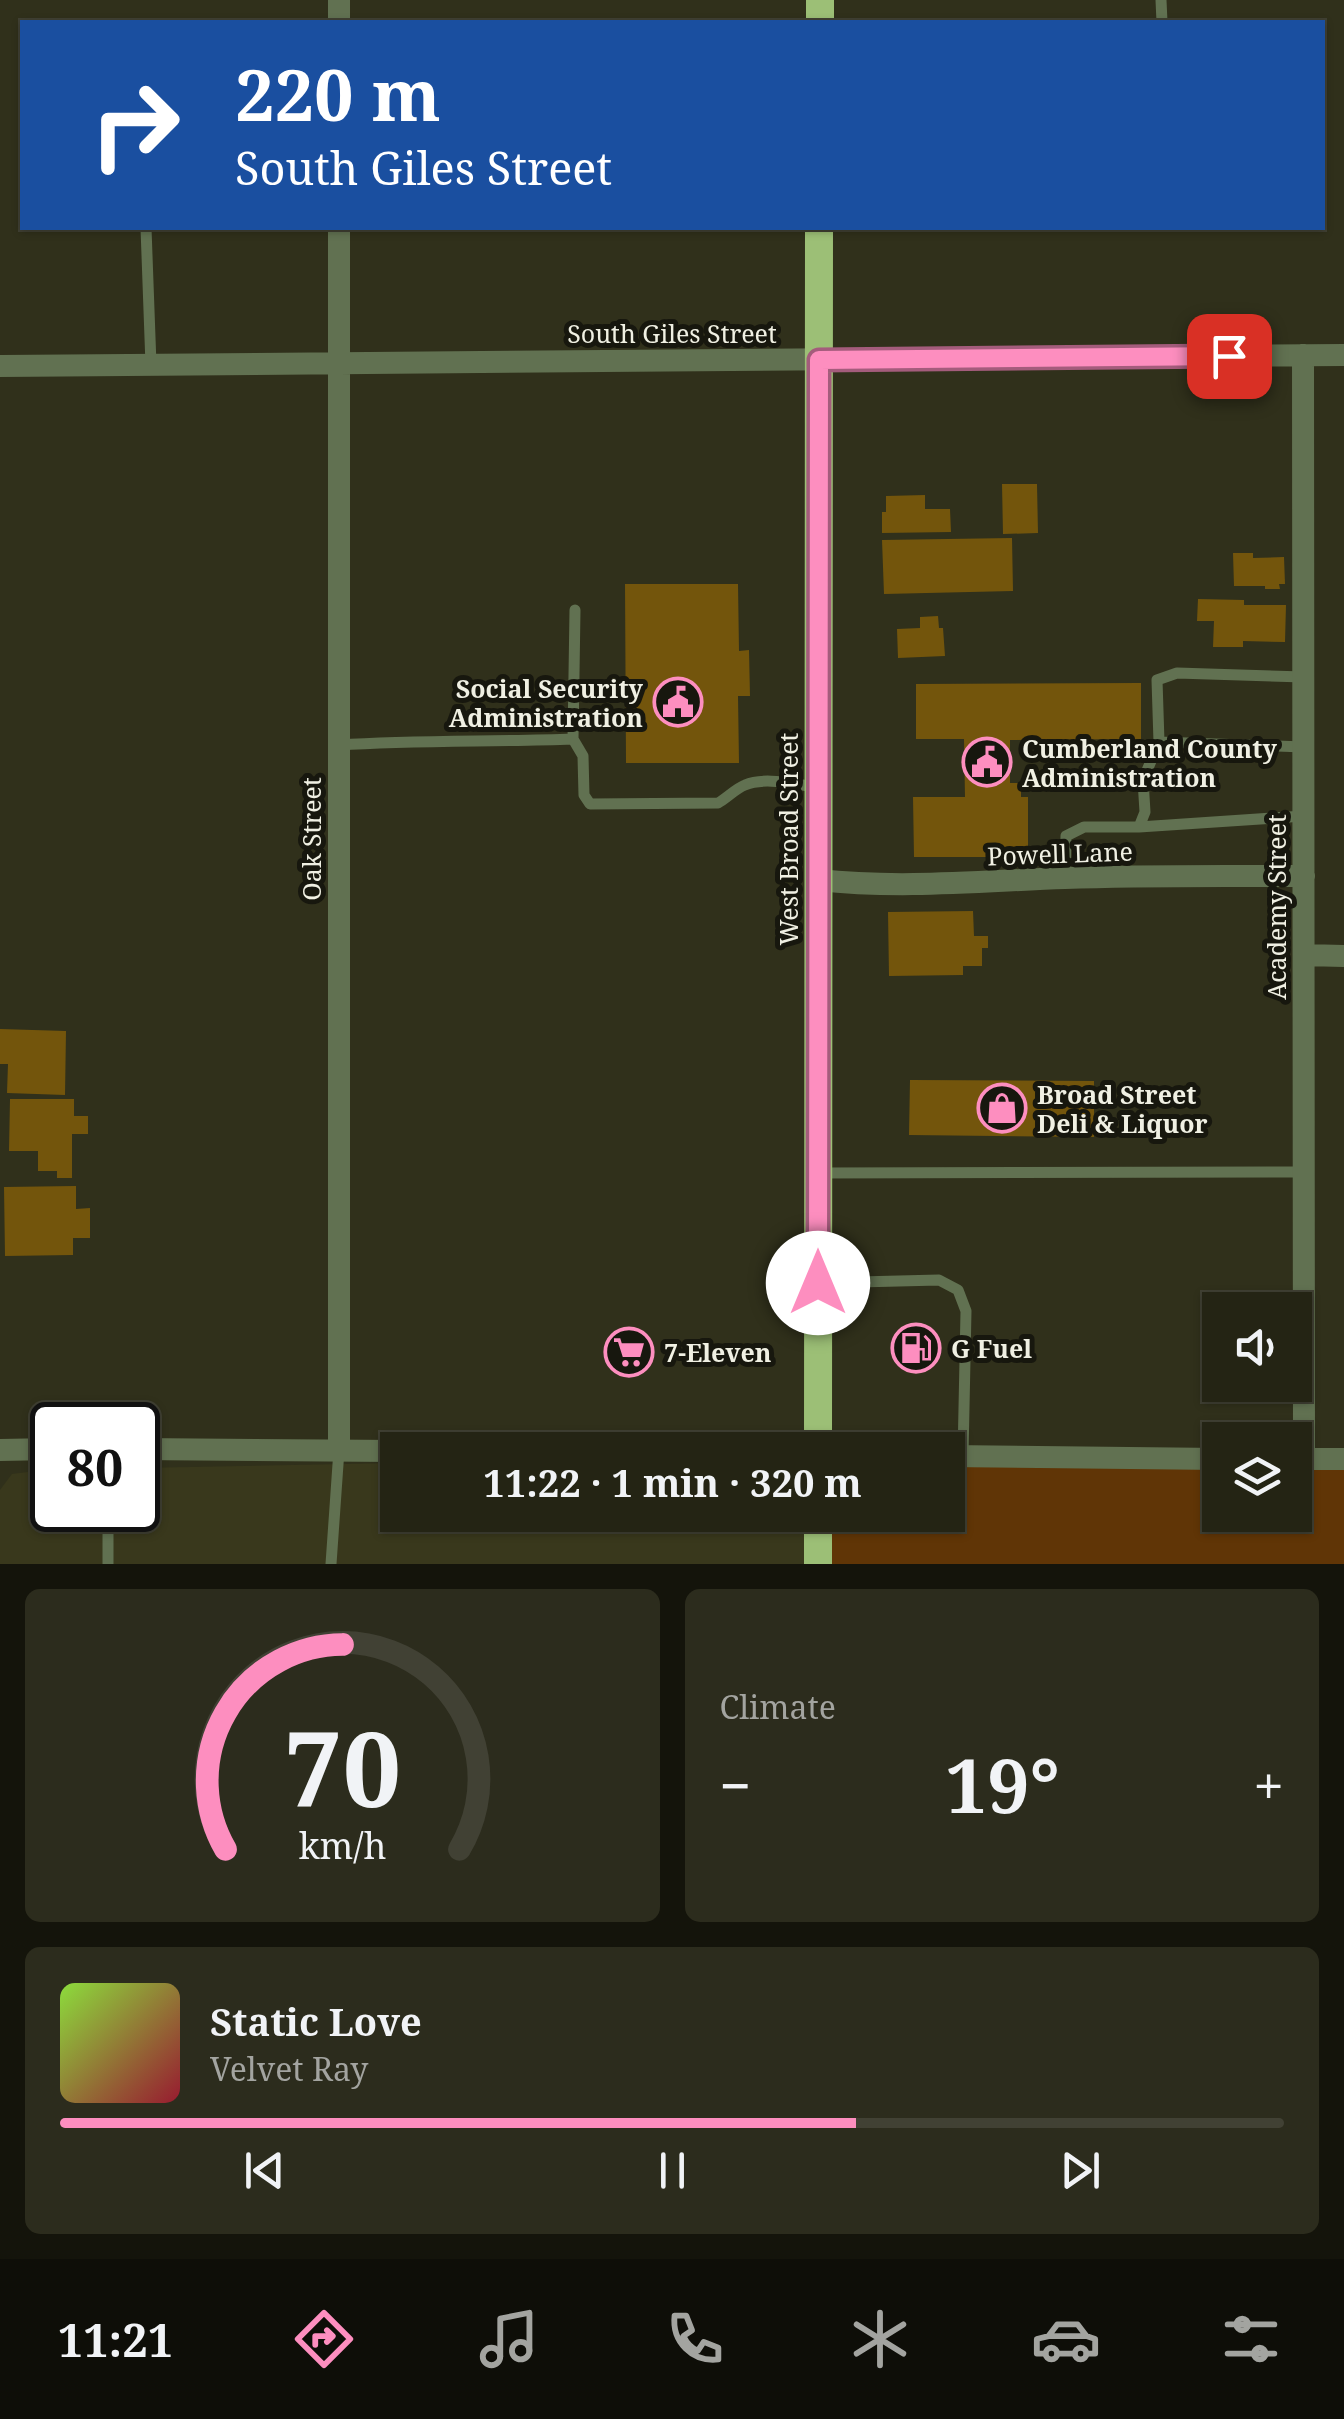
<!DOCTYPE html>
<html lang="en">
<head>
<meta charset="utf-8">
<style>
	body { margin:0; font-family:"Noto Serif",serif; background:#2c2c1d; color:#f1f3f6; height:100vh; display:flex; flex-direction:column; font-size:38px; white-space:nowrap }
	* { box-sizing:border-box; margin:0 }
	p { font-size:32px; color:#a3a4a0 }
	.icon { flex:none; width:55px; height:55px; fill:none; stroke:currentColor; stroke-width:2; stroke-linecap:round; stroke-linejoin:round }
	.map { position:relative; height:1564px; overflow:hidden }
	.details { display:flex; flex-direction:column; gap:25px; padding:25px; background:#14140b; flex:1 }
	.details>* { flex:none }
	.top-card { position:absolute; left:20px; top:20px; width:1305px; height:210px; border-radius:0px; box-shadow:0 2px 8px #0004,0 0 0 2px #414134; background:#1a4fa0; color:#fff; overflow:hidden }
	.tools { position:absolute; left:1202px; top:1292px; display:grid; gap:20px }
	.tools a { display:grid; place-items:center; width:110px; height:110px; border-radius:0px; background:#242414; box-shadow:0 2px 8px #0004,0 0 0 2px #414134; font-size:50px }
	.speed { position:absolute; left:30px; top:1402px; display:flex; gap:20px; font-size:50px; font-weight:700; text-align:center }
	.speed>* { display:grid; place-content:center; width:130px; height:130px; border-radius:50%; background:#242414; box-shadow:0 2px 8px #0004,0 0 0 2px #414134; line-height:1 }
	.speed .limit { border:5px solid #111; border-radius:15px; background:#fff; color:#111 }
	.pin { position:absolute; display:grid; place-items:center; width:85px; height:85px; color:#fff; margin:-42px; border-radius:20px; box-shadow:0 5px 15px #0006 }
	.me { position:absolute; width:110px; margin:-55px; rotate:0deg; stroke-linejoin:round; filter:drop-shadow(0 0 8px #0008) }
	.turn { display:flex; align-items:center; gap:35px; height:210px; padding:0 50px; font-size:45px }
	.turn .icon { width:130px; height:130px; stroke-width:2.5 }
	.turn b { display:block; font-size:70px; line-height:85px }
	.big { font-size:75px; font-weight:700; line-height:1.1 }
	.details .tile { flex:1; display:flex; flex-direction:column; justify-content:center; gap:15px; min-width:0; padding:0 35px; border-radius:15px; background:#2c2c1d }
	.details .dial { align-items:center; gap:0 }
	.dial svg { height:260px; overflow:visible; fill:none; stroke:#414134; stroke-width:7; stroke-linecap:round; text-anchor:middle }
	.dial text { fill:#f1f3f6; stroke:none }
	.song { display:flex; align-items:center; gap:30px }
	.cover { width:120px; height:120px; border-radius:15px; background:linear-gradient(135deg,hsl(90 70% 55%),hsl(350 70% 35%)) }
	.played { height:10px; border-radius:5px; background:linear-gradient(90deg,#fd8ebf 65%,#414134 65%) }
	.keys { display:flex; justify-content:space-around; direction:ltr }
	.heat { display:flex; justify-content:space-between; align-items:center; font-size:55px; direction:ltr }
	.details .tiles { flex:1; display:grid; gap:25px; grid-template-columns:1fr 1fr }
	.tile:last-child { grid-column:span 2 }
	.trip { position:absolute; left:380px; top:1432px; width:585px; height:100px; border-radius:0px; background:#242414; box-shadow:0 2px 8px #0004,0 0 0 2px #414134; font-weight:700; line-height:100px; text-align:center }
	.menu { display:flex; height:160px; justify-content:space-around; align-items:center; background:#0e0e08; color:#a3a4a0 }
	.menu .icon { width:70px; height:70px }
	.menu .current { color:#fd8ebf }
	.menu b { font-size:45px; color:#f1f3f6 }
	.map>svg:first-child { display:block }
	.built { fill:#39381c }
	.green { fill:#603506 }
	.building { fill:#73550c }
	.lines { fill:none; stroke-linecap:round; stroke-linejoin:round }
	.service { stroke:#617151; stroke-width:11 }
	.minor { stroke:#617151; stroke-width:22 }
	.trunk { stroke:#9cbf76; stroke-width:28 }
	.route-casing { stroke:#a45c7c; stroke-width:25 }
	.route { stroke:#fd8ebf; stroke-width:18 }
	.labels { text-anchor:middle; dominant-baseline:central; stroke-width:10; stroke-linejoin:round; paint-order:stroke }
	.street-label { font-size:25px; fill:#f0f0e3; stroke:#17170e }
	.poi-label { font-size:25px; font-weight:bold; fill:#f0f0e3; stroke:#17170e; text-anchor:start }
</style>
</head>
<body>
<div class="map">
<svg width="1344" height="1564" viewBox="0 0 1344 1564">
	<rect width="100%" height="100%" fill="#30301b"/>
	<path class="built" d="M397,1463L398,1515H817V1564H0V1490L12,1474L52,1469V1510H138V1468Z"/>
	<path class="green" d="M948,1456L1220,1459V1515H1295V1459H1344V1564H818V1515H948Z"/>
	<path class="building" d="M1002,484H1037L1038,533L1003,534Z
		M925,495V509H950L951,532L882,533V512H886V496Z
		M1012,538L1013,591L884,594L882,540Z
		M1233,553H1253V558L1284,557L1285,584H1279L1280,589H1265V586H1234Z
		M625,584H738L739,651L749,650L750,696H738L739,763H626Z
		M1198,599L1244,600V605H1286L1285,642L1243,641V647H1213L1214,621H1197Z
		M938,616L939,628H943L945,656L898,658L897,629L920,628V617Z
		M1141,683V739L1010,740V783H1021V797H1028V857H914L913,797H965L964,739H916V684Z
		M973,911L974,936H988V948H982V966H963V975L889,976L888,912Z
		M0,1029L66,1031L65,1095L7,1093L8,1064H0Z
		M910,1080L1094,1081V1137L909,1135Z
		M10,1099H74V1116H88V1134H72V1178H57V1171H38V1151H9Z
		M76,1186V1209L90,1208V1238H73V1255L5,1256L4,1187Z"/>
	<g class="lines">
		<path class="service" d="M1161,0L1162,22
			M146,228L151,365
			M573,739L575,610
			M1159,742L1304,747
			M339,745C417,740 495,742 573,739L583,756L584,795L590,804L718,803C727,798 735,789 745,785C766,776 796,785 818,787
			M1139,827L1304,816
			M1065,878L1066,836L1084,827H1139L1145,812L1143,780L1159,742L1157,680L1177,673L1304,677
			M821,1173L1305,1172
			M818,1283L939,1280L958,1290L966,1311L963,1456
			M108,1510V1564
			M331,1564L339,1450"/>
		<path class="minor" d="M339,22V0
			M339,228V1450
			M1303,355L1304,1459
			M0,366L1344,355
			M818,880C901,889 982,881 1065,878C1144,875 1224,876 1304,876
			M1304,955L1344,956
			M138,1449L398,1451
			M0,1450L52,1449
			M948,1456L1220,1459
			M1295,1459H1344"/>
		<path class="trunk" d="M820,22V0
			M818,1450L819,228
			M818,1515V1564"/>
	</g>
	<g class="lines">
		<g class="route-casing">
			<path id="route" d="M818,1283L819,360L1229,356"/>
		</g>
		<use href="#route" class="route"/>
	</g>
	<defs>
		<g id="civic-ring" transform="scale(2.5)"><circle r="9.5" fill="#17170e" stroke="#fd8ebf" stroke-width="1.5"/><path d="M-.6-6.5H3V-4.5H.6V-3L4-1V1h2V6H-6V1h2V-1L-.6-3ZM-1.2 2.5V6h2.4V2.5Z" fill="#fd8ebf"/></g>
		<g id="shop-ring" transform="scale(2.5)"><circle r="9.5" fill="#17170e" stroke="#fd8ebf" stroke-width="1.5"/><path d="M-5-2.5h2.3a2.7 3.5 0 0 1 5.4 0H5L5.5 6h-11ZM-1.5-2.5h3a1.5 2.3 0 0 0-3 0Z" fill="#fd8ebf"/></g>
		<g id="fuel-ring" transform="scale(2.5)"><circle r="9.5" fill="#17170e" stroke="#fd8ebf" stroke-width="1.5"/><path d="M-5.5-6h7V0h2V4h1.3V-2.5L3-4.5l.8-.8L6-3V5H2.5V1h-1V6h-7ZM-4.2-4.7v3.2H.2V-4.7Z" fill="#fd8ebf"/></g>
		<g id="supermarket-ring" transform="scale(2.5)"><circle r="9.5" fill="#17170e" stroke="#fd8ebf" stroke-width="1.5"/><path d="M-6-5.5h2.5l.6 2H6L4.5 2H-2.5L-4.4-4H-6ZM-1.5 3.2a1.3 1.3 0 1 0 .1 0ZM3 3.2a1.3 1.3 0 1 0 .1 0Z" fill="#fd8ebf"/></g>
	</defs>
	<g fill-rule="evenodd">
		<use href="#civic-ring" x="678" y="702"/>
		<use href="#civic-ring" x="987" y="762"/>
		<use href="#shop-ring" x="1002" y="1108"/>
		<use href="#fuel-ring" x="916" y="1348"/>
		<use href="#supermarket-ring" x="629" y="1352"/>
	</g>
	<g class="labels">
		<g class="street-label">
			<text x="672" y="333">South Giles Street</text>
			<text transform="translate(311 839) rotate(-90)">Oak Street</text>
			<text transform="translate(788 839) rotate(-90)">West Broad Street</text>
			<text transform="translate(1060 853) rotate(-2)">Powell Lane</text>
			<text transform="translate(1276 907) rotate(-90)">Academy Street</text>
		</g>
		<g class="poi-label">
			<text x="643" y="688" text-anchor="end">Social Security<tspan x="643" dy="29">Administration</tspan></text>
			<text x="1022" y="748">Cumberland County<tspan x="1022" dy="29">Administration</tspan></text>
			<text x="1037" y="1094">Broad Street<tspan x="1037" dy="29">Deli &amp; Liquor</tspan></text>
			<text x="951" y="1348">G Fuel</text>
			<text x="664" y="1352">7-Eleven</text>
		</g>
	</g>
</svg>
<div class="tools">
<a><svg class="icon" aria-label="sound" viewBox="0 0 24 24"><path d="M4 9h4l5-4v14l-5-4H4zM17 9q2 3 0 6"/></svg></a>
<a><svg class="icon" aria-label="layers" viewBox="0 0 24 24"><path d="M12 4l9 5-9 5-9-5zM3 14l9 5 9-5"/></svg></a>
</div>
<div class="speed"><div class="limit">80</div></div>
<div class="pin" style="left:1229px;top:356px;background:#d93025"><svg class="icon" aria-label="arrive" viewBox="0 0 24 24"><path d="M6 21V4h12l-3 4 3 4H6"/></svg></div>
<svg class="me" style="left:818px;top:1283px" viewBox="-20 -20 40 40"><circle r="19" fill="#fff"/><path d="M0-13L10 11 0 6-10 11z" fill="#fd8ebf"/></svg>
<div class="trip">11:22 · 1 min · 320 m</div>
<div class="top-card">
<div class="turn"><svg class="icon" aria-label="right" viewBox="0 0 24 24"><path d="M7 20v-9h11M14 6l5 5-5 5"/></svg><div><b>220 m</b>South Giles Street</div></div>
</div>
</div>
<section class="details">
<div class="tiles">
<div class="tile dial"><svg viewBox="0 0 100 80">
<path d="M14 69A42 42 0 1 1 86 69"/>
<path d="M14 69A42 42 0 0 1 50 6" stroke="#fd8ebf"/>
<text x="50" y="56" font-size="32" font-weight="700">70</text>
<text x="50" y="72" font-size="11">km/h</text>
</svg></div>
<div class="tile"><p>Climate</p>
<div class="heat"><a>−</a><b class="big">19°</b><a>+</a></div>
</div>
<div class="tile">
<div class="song"><i class="cover"></i><div><b>Static Love</b><p>Velvet Ray</p></div></div>
<div class="played"></div>
<div class="keys"><svg class="icon" aria-label="previous" viewBox="0 0 24 24"><path d="M18 5L8 12l10 7zM5 5v14"/></svg><svg class="icon" aria-label="pause" viewBox="0 0 24 24"><path d="M8 5v14M16 5v14"/></svg><svg class="icon" aria-label="next" viewBox="0 0 24 24"><path d="M6 5l10 7-10 7zM19 5v14"/></svg></div>
</div>
</div>
</section>
<nav class="menu">
<b>11:21</b>
<svg class="icon current" aria-label="directions" viewBox="0 0 24 24"><path d="M12 3l9 9-9 9-9-9zM9 14v-3h6M13 9l2 2-2 2"/></svg>
<svg class="icon" aria-label="music" viewBox="0 0 24 24"><path d="M9 18V5l10-2v13"/><circle cx="6" cy="18" r="3"/><circle cx="16" cy="16" r="3"/></svg>
<svg class="icon" aria-label="phone" viewBox="0 0 24 24"><path d="M5 4h4l2 5-3 2q2 4 5 5l2-3 5 2v4C11 20 4 13 5 4z"/></svg>
<svg class="icon" aria-label="climate" viewBox="0 0 24 24"><path d="M12 3v18M4 7l16 10M4 17L20 7"/></svg>
<svg class="icon" aria-label="car" viewBox="0 0 24 24"><path d="M5 17H2v-5l4-1 3-4h7l3 4 3 1v5h-3M9 17h6M6 11h13"/><circle cx="7" cy="17" r="2"/><circle cx="17" cy="17" r="2"/></svg>
<svg class="icon" aria-label="filters" viewBox="0 0 24 24"><path d="M4 7h16M4 17h16"/><circle cx="9" cy="7" r="2"/><circle cx="15" cy="17" r="2"/></svg>
</nav>
</body>
</html>
